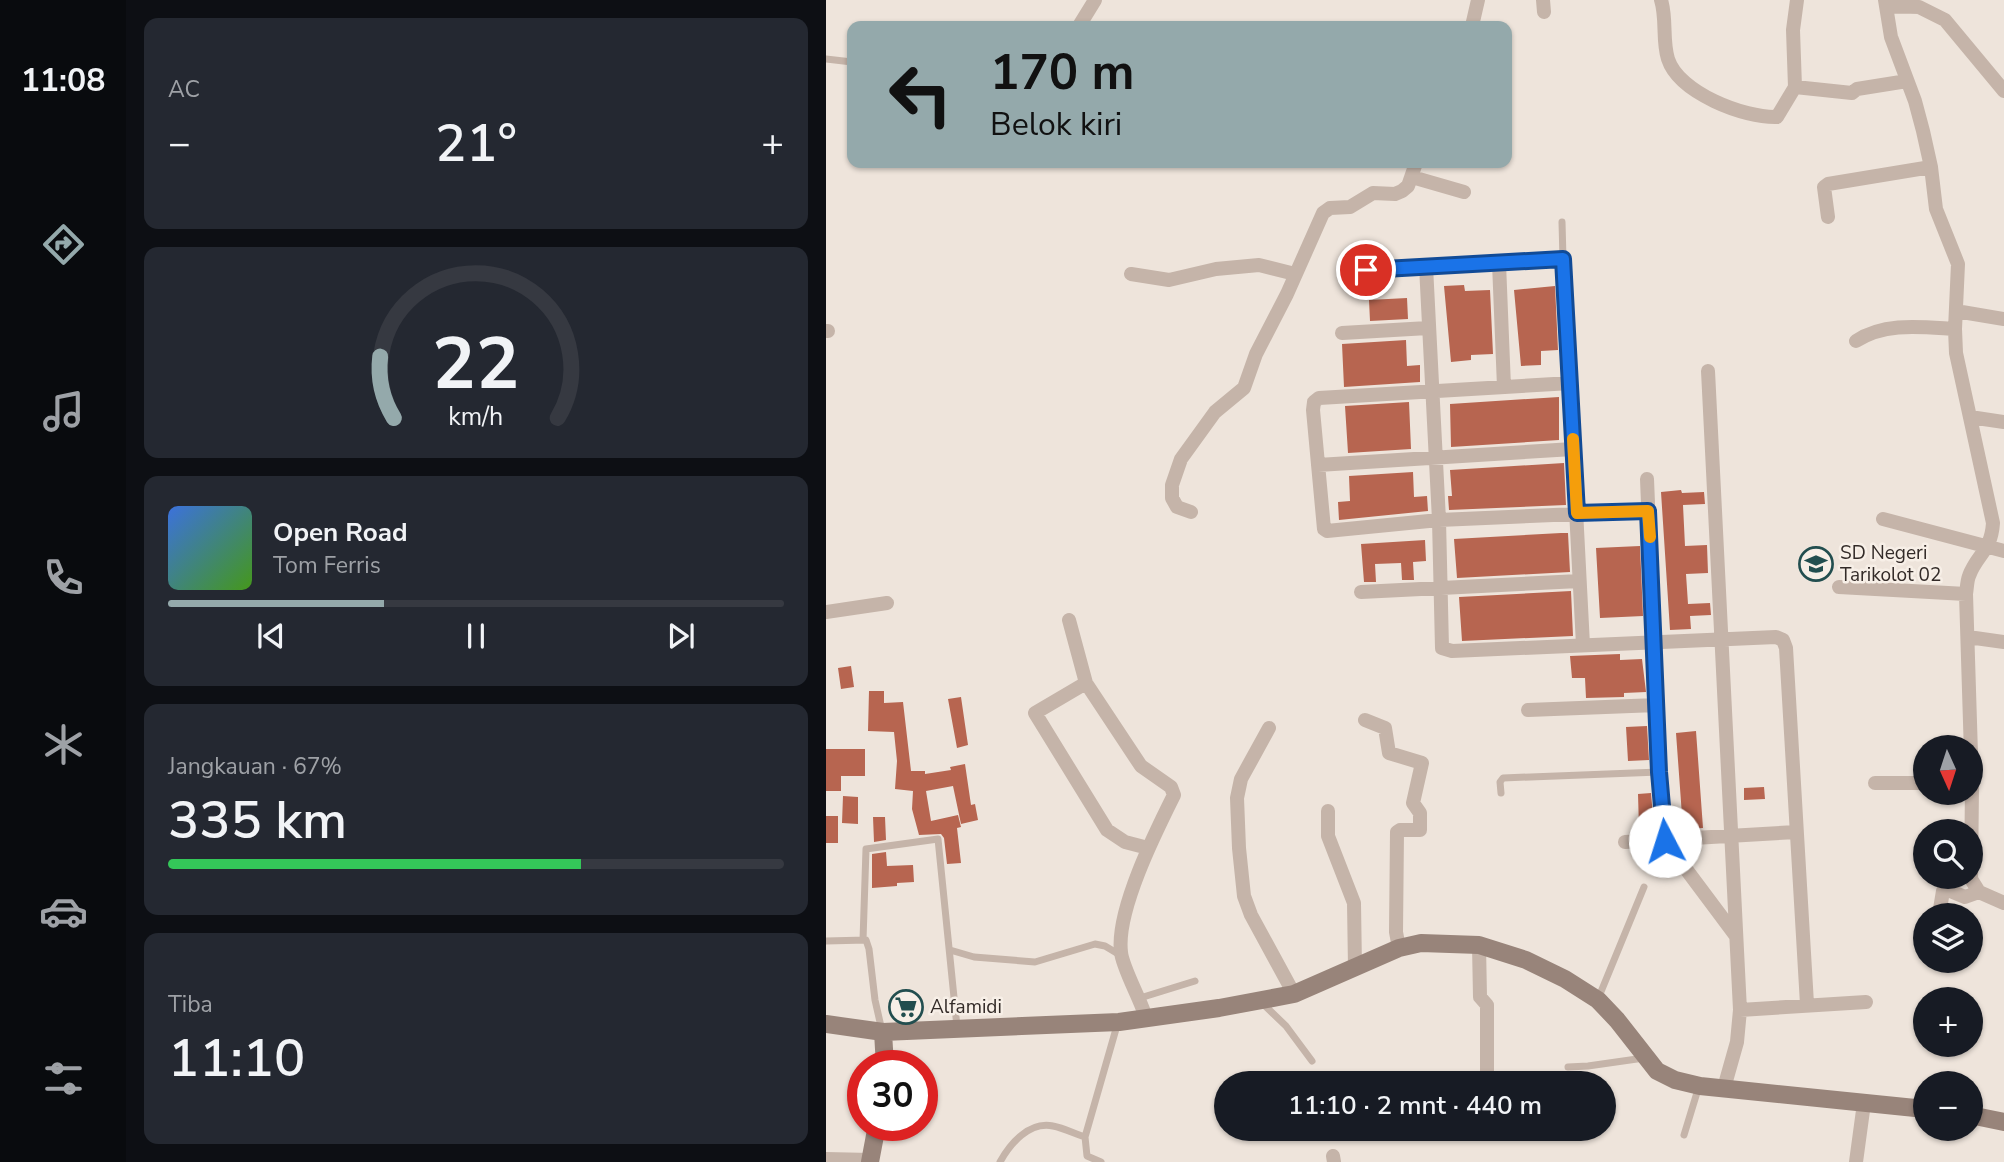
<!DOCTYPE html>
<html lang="id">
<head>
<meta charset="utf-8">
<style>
	body { margin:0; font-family:"Nunito Sans",sans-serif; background:#242831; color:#f1f3f6; height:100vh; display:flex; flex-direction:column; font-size:26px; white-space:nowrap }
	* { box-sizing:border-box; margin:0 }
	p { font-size:23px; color:#9ea1a6 }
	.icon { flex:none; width:38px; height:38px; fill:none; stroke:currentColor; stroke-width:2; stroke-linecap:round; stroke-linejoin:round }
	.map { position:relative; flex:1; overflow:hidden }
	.panel { display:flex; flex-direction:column; gap:18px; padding:18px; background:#0d0f14; width:700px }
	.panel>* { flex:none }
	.hud { position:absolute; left:21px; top:21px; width:665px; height:147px; border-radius:14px; box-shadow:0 2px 5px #0004; background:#94a9ab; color:#111; overflow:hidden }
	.needle { width:46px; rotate:177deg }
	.tools { position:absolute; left:1087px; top:735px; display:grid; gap:14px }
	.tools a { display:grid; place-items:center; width:70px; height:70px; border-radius:50%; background:#171b24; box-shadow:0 2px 5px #0004; font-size:35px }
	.speed { position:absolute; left:21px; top:1050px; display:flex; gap:14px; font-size:35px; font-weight:700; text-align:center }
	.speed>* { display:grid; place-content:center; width:91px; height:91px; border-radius:50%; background:#171b24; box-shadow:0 2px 5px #0004; line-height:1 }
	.speed .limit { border:10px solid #d22; background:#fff; color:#111 }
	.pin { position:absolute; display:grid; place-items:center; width:60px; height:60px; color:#fff; margin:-30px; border:4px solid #fff; border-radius:50%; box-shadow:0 2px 7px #0007 }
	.me { position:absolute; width:77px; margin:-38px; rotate:355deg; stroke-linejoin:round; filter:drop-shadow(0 0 5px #0008) }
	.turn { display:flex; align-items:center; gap:24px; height:147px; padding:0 28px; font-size:32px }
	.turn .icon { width:91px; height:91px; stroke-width:2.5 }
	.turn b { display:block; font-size:49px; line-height:60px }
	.big { font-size:52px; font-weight:600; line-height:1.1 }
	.panel .tile { flex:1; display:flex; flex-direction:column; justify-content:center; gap:10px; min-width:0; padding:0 24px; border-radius:14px; background:#242831 }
	.panel .dial { align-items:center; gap:0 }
	.dial svg { height:182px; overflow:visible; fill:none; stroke:#363941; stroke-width:7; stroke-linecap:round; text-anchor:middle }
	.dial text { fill:#f1f3f6; stroke:none }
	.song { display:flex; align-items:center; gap:21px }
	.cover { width:84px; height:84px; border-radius:10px; background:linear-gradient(135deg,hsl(220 70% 55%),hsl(100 70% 35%)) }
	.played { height:7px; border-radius:4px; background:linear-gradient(90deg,#94a9ab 35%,#363941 35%) }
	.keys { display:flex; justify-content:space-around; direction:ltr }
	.heat { display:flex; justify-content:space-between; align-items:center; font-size:38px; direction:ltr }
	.charge { height:10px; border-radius:5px; background:linear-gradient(90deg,#34c759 67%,#363941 0) }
	.trip { position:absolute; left:388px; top:1071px; width:402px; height:70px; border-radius:35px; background:#171b24; box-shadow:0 2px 5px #0004; font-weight:600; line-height:70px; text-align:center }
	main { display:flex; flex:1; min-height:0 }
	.tabs { display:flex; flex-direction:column; width:126px; justify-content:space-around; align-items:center; background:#090b0e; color:#9ea1a6 }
	.tabs .icon { width:49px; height:49px }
	.tabs .active { color:#94a9ab }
	.tabs b { font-size:32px; color:#f1f3f6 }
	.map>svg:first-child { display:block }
	.building { fill:#b76550 }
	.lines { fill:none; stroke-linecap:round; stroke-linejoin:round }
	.lane { stroke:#c5b4a9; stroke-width:7 }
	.street { stroke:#c5b4a9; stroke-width:14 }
	.secondary { stroke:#98847a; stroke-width:18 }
	.route-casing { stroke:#114b97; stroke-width:18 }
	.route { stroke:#1a73e8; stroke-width:12 }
	.slow { stroke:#f59e0b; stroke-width:12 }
	.labels { text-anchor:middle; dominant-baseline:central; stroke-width:5; stroke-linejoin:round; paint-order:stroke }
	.poi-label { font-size:19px; fill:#332b28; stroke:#f7efe7; text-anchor:start }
</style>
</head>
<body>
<main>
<nav class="tabs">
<b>11:08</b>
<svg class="icon active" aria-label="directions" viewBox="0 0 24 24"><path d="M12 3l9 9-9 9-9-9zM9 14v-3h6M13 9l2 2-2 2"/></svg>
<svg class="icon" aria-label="music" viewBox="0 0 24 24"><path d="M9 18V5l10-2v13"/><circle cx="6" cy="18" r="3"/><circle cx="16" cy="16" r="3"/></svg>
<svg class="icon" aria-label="phone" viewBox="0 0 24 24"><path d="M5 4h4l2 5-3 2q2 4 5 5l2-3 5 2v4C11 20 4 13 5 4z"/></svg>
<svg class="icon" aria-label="climate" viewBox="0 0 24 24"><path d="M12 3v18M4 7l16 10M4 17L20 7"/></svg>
<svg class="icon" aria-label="car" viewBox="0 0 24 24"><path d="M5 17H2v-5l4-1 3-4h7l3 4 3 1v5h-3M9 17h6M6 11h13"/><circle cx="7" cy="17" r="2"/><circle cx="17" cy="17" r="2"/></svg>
<svg class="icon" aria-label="filters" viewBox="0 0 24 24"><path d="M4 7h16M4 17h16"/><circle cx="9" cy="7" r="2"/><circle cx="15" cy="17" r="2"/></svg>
</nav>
<section class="panel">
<div class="tile"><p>AC</p>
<div class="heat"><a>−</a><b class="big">21°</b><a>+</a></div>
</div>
<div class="tile dial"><svg viewBox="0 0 100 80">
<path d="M14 69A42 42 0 1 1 86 69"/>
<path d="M14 69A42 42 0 0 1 8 42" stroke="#94a9ab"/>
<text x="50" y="56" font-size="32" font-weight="700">22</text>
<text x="50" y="72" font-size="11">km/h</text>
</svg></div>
<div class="tile">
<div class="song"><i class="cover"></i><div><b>Open Road</b><p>Tom Ferris</p></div></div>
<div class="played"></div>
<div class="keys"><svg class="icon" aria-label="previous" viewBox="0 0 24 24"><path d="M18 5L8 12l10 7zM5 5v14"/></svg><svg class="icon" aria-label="pause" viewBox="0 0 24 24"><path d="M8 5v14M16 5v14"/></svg><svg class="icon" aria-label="next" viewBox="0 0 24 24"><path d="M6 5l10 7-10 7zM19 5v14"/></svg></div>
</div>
<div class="tile"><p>Jangkauan · 67%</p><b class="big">335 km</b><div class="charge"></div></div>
<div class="tile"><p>Tiba</p><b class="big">11:10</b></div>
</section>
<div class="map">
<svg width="1178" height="1162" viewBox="0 0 1178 1162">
	<rect width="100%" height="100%" fill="#eee4db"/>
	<path class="building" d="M638,285L639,291L664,290L667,354L645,355V360L625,362L618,286Z
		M729,286L732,350L715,351V365L695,366L688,290Z
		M581,298L582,319L544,321L543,300Z
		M580,340L581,366L594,365V382L518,387L516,344Z
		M733,397V440L625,447L624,404Z
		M583,402L585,449L522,453L519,406Z
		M738,463L740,505L623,510L622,496H626L624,470Z
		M587,472L588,497L601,496L602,511L513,520L512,502L524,501L523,476Z
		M855,490L856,493L878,492L879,504L857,505L859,546L881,545L882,573L860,574L862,604L884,603L885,615L864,616L865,629L844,630L835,492Z
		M735,533H742L744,572L631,578L628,539Z
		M599,540L600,561L587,562L588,580H576L575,563L549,564L550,582H538L535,544Z
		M814,546L817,616L774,618L770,548Z
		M745,591L747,636L636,641L633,597Z
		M794,654V660L816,659L820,692L798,693V697L760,698L759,678H746L744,656Z
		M25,666L28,687L15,689L12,668Z
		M43,691H58V703L77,702L85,771H99V774L125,770L124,767L139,764L145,805L149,804L152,820L135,824L127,786L100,791L105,821L132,815L135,827L131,828L135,863L121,864L118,838L115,834L93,835L86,809L87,791L69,789L71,761L68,732L42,731Z
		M135,697L142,745L131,748L122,699Z
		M821,726L823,760L802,761L800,727Z
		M870,731L877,828L857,829L850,733Z
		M0,749H39V776H15V791H0Z
		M938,787L939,799L918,800V788Z
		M825,793L828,828H813L812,794Z
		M17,796L32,797V824L16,823Z
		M0,816H12V843H0Z
		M47,817H59L60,840L48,842Z
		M60,852L61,866L87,865L88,882L71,883V886L46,888V854Z"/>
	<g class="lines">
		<path class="lane" d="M0,59L26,62
			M736,222L737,259
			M675,793L674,782L677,778L833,772
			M37,940L40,849L112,839L131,1027
			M0,941L40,940L43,949L49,1000L56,1031
			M124,950L148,957L209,962L269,944L279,946L294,955
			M314,998L369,981
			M772,999L818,887
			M435,1002L460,1026L486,1061
			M742,1067L762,1066L818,1058
			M858,1135L873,1086
			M174,1162C184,1144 203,1121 227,1126C238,1128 249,1134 259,1137
			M275,1162L261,1156L259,1137L292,1022"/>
		<path class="street" d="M717,0L718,12
			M835,0C841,19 836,40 842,59C853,93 918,118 951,117L969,87
			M1059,0L1065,37L1089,101L1097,131L1105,167L1110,209L1132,264L1129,329L1130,353L1167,523C1165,552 1151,554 1143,576C1141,581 1141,588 1140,594L1146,786L1145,879L1153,892L1178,903
			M1060,6L1093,7L1119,20L1178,91
			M253,26L269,0
			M646,26L652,0
			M969,87L1026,93L1031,89L1081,81
			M969,87L967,30L971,0
			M586,177L638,192
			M1002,217L998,187L1002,184L1105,167
			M673,263L678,387
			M600,266L613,520L616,648L626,651L950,637L957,640L960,648L981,1004
			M305,274L343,280L390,269L433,265L469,274
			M526,285L531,274L540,269L737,259L757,645
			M1130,311L1178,319
			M0,331H2
			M516,333L602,328
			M1030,341C1059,322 1095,327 1129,329
			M882,371L914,1010L911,1042L898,1088
			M745,383L493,398L488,402L487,410L498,529L501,531L613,520L822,511
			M1144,417L1178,422
			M492,465L747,449
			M821,479L833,771L839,841L910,936
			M365,512L351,507L346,498V485L355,459L389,412L418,388L430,354L461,294L497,213L504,208L524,207L547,193L569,194L576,191L582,186L590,163
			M1057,519L1178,551
			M1013,587L1140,594
			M535,592L753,581
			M0,612L61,603
			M243,620L260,683L315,766L345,787L348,795C329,833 290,911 295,952C296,967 315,1000 320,1018
			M1142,637L1178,642
			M260,683L209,713L281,830L299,842L322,848
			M702,710L831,705
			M539,720L559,728L563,753L596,763L587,803L594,813V830H574L571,832L570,932L573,948
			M443,728L415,779L411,798L413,848L418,896L425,915L468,994
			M1049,783H1099
			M502,811V836L528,903L529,968
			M799,842L970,832
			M1113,915L1117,891L1122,890L1139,897L1153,892
			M653,945L654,997L661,1005V1083
			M914,1010L1040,1002
			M507,1156L508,1162
			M0,1159L45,1160
			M1030,1162L1038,1103"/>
		<path class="secondary" d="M0,1024L57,1032
			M59,1066L57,1032L293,1022L393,1008L468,994L573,948L595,943L653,945L700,960L739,979L772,1000L791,1020L831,1071L849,1080L874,1086L1099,1109
			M1144,1115L1178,1122
			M44,1162L51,1125"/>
	</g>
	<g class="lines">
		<g class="route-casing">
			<path id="route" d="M540,270L737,259L751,513L822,511L833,772L839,841"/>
		</g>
		<use href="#route" class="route"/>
		<path class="slow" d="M747,439L751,513L822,511L824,537"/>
	</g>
	<defs>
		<g id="school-ring" transform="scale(1.75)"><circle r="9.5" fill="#f7efe7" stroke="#224e4f" stroke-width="1.5"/><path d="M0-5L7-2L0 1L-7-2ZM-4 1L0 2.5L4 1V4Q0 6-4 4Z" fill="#224e4f"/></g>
		<g id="supermarket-ring" transform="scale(1.75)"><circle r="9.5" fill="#f7efe7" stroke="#224e4f" stroke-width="1.5"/><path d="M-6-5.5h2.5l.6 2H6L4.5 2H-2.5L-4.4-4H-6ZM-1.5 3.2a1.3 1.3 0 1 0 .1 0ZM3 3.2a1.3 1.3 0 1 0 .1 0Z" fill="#224e4f"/></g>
	</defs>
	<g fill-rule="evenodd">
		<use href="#school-ring" x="990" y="564"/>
		<use href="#supermarket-ring" x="80" y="1007"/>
	</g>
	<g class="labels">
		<g class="poi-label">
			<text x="1014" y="553">SD Negeri<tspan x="1014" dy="22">Tarikolot 02</tspan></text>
			<text x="104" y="1007">Alfamidi</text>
		</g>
	</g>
</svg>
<div class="tools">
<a><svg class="needle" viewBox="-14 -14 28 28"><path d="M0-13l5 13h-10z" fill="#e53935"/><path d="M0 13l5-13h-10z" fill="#9ea1a6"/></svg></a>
<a><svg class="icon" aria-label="search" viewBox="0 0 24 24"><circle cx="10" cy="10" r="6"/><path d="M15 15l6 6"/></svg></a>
<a><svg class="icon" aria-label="layers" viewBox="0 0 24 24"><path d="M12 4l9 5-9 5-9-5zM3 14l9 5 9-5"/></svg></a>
<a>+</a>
<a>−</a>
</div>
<div class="speed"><div class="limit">30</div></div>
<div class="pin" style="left:540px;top:270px;background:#d93025"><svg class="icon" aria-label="arrive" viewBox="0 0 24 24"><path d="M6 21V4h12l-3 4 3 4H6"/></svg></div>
<svg class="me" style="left:839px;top:841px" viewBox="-20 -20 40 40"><circle r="19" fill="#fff"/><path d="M0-13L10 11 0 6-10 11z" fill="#1a73e8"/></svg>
<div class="trip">11:10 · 2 mnt · 440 m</div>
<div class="hud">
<div class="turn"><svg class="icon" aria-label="left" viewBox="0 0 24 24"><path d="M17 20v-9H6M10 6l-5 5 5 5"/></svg><div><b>170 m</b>Belok kiri</div></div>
</div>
</div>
</main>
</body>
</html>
